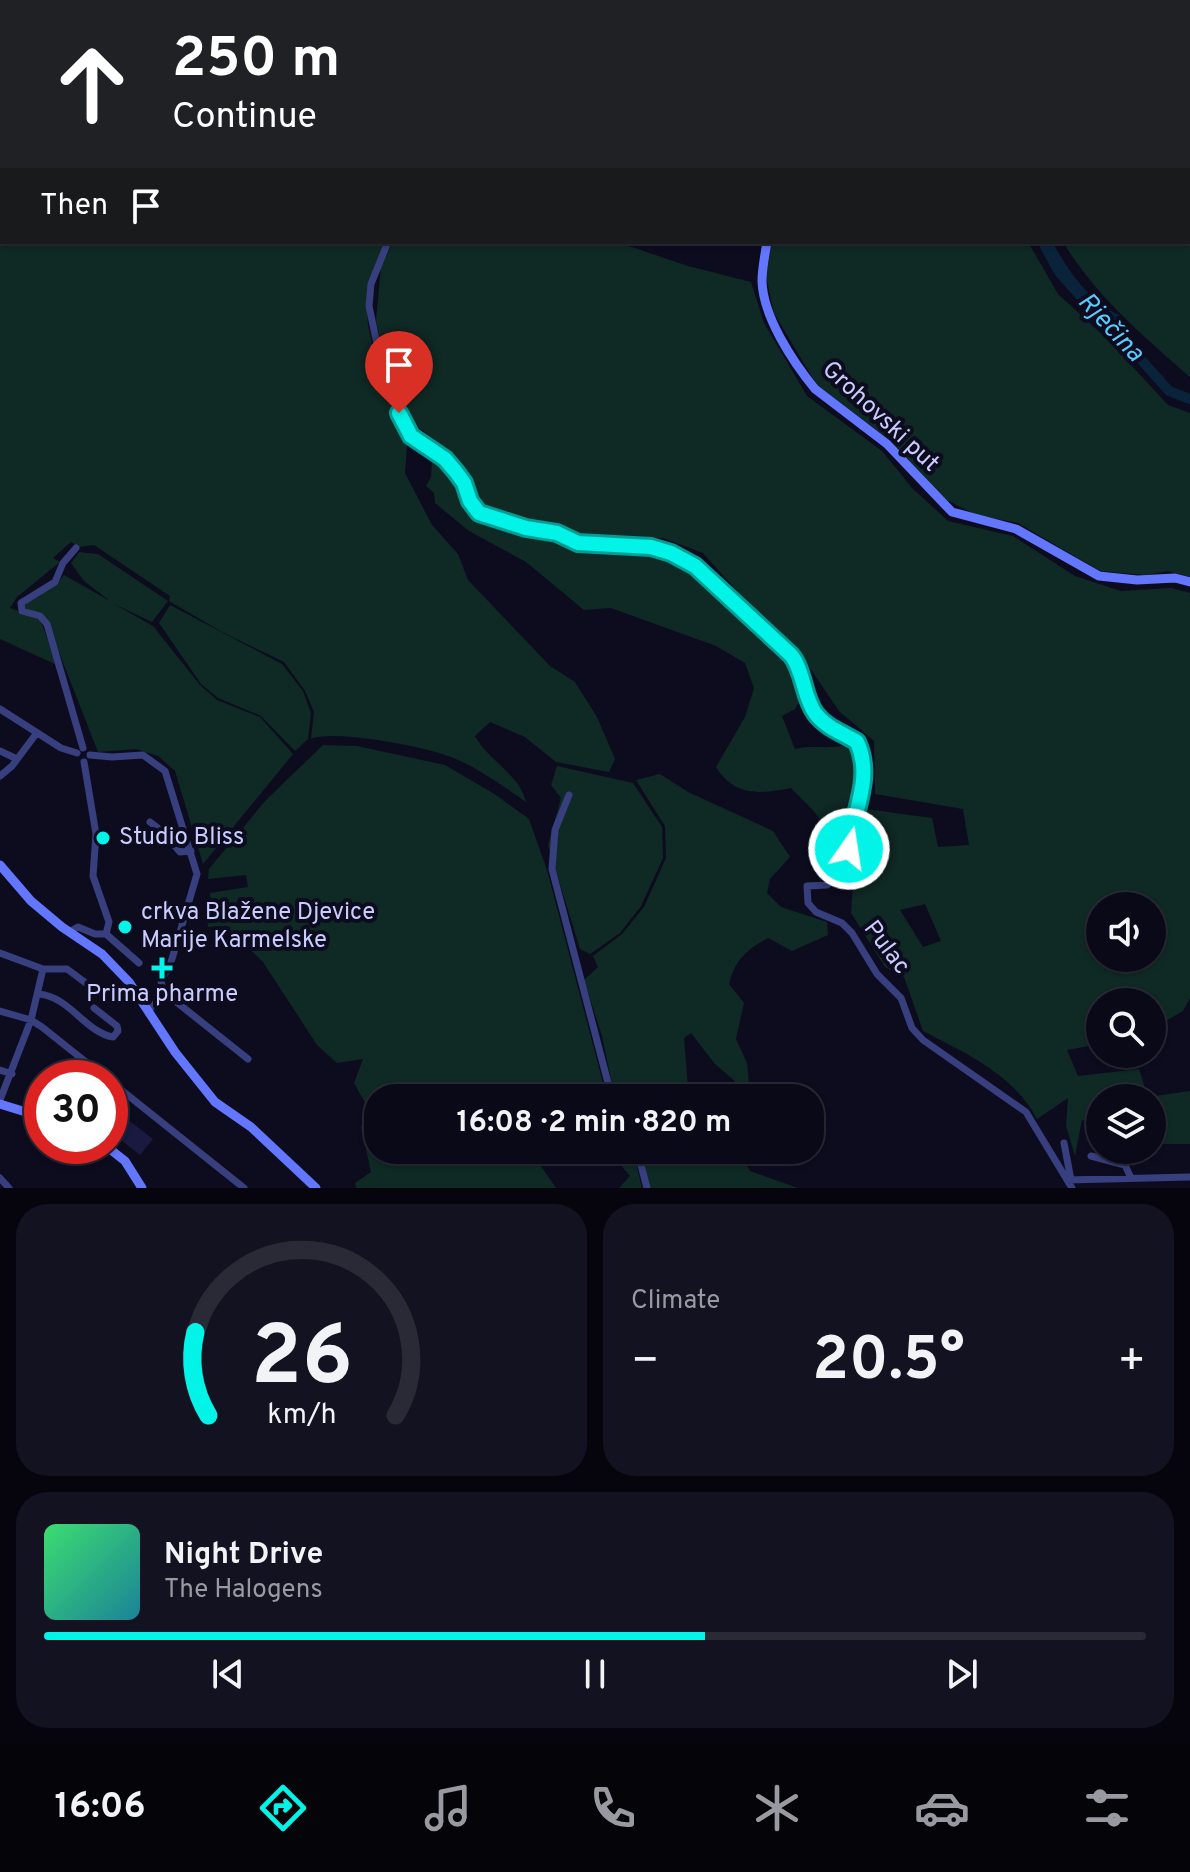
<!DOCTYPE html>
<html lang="en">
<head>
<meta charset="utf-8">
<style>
	body { margin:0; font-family:Overpass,sans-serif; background:#131220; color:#f1f3f6; height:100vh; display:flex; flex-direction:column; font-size:30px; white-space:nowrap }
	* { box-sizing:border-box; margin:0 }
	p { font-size:26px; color:#999aa1 }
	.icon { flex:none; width:44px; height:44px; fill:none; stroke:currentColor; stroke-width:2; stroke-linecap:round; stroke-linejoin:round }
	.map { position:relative; height:1188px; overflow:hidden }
	.panel { display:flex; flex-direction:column; gap:16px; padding:16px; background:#06050d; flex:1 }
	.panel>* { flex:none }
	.banner { position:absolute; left:0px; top:0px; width:1190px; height:244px; box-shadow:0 2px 6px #0004,0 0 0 2px #2a2a36; background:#202124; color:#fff; overflow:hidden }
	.tools { position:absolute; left:1086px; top:892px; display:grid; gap:16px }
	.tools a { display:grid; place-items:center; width:80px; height:80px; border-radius:50%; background:#0a0917; box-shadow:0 2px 6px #0004,0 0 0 2px #2a2a36; font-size:40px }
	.speed { position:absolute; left:24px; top:1060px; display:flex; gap:16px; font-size:40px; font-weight:700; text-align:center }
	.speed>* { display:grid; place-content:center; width:104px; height:104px; border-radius:50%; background:#0a0917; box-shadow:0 2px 6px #0004,0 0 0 2px #2a2a36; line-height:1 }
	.speed .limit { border:12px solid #d22; background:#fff; color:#111 }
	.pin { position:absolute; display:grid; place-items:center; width:68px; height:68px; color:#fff; margin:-82px -34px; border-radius:50% 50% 50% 0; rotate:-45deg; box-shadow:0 0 8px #0007 }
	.pin .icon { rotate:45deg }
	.me { position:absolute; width:88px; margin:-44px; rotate:13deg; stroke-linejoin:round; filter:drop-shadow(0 0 6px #0008) }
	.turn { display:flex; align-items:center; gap:28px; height:168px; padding:0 40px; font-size:36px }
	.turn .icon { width:104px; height:104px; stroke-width:2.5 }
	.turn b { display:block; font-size:56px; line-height:68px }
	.then { display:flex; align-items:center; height:76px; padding:0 40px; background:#0003; gap:16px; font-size:30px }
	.big { font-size:60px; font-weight:700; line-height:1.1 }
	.panel .card { flex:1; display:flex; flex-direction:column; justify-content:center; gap:12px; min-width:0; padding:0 28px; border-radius:32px; background:#131220 }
	.panel .dial { align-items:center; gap:0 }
	.dial svg { height:208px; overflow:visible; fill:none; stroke:#2a2a36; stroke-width:7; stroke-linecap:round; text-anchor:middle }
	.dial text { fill:#f1f3f6; stroke:none }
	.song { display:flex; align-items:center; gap:24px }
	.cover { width:96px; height:96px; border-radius:12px; background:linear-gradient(135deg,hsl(140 70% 55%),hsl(190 70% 35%)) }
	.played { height:8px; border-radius:4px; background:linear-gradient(90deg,#02f3e7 60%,#2a2a36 60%) }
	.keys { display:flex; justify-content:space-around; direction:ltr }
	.heat { display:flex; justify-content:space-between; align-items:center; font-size:44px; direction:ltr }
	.panel .tiles { flex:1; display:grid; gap:16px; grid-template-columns:1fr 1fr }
	.card:last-child { grid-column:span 2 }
	.trip { position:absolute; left:364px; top:1084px; width:460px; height:80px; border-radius:32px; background:#0a0917; box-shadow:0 2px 6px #0004,0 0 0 2px #2a2a36; font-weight:700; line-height:80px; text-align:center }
	.dock { display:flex; height:128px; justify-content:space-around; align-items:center; background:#040409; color:#999aa1 }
	.dock .icon { width:56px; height:56px }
	.dock .on { color:#02f3e7 }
	.dock b { font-size:36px; color:#f1f3f6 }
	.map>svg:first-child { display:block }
	.green { fill:#0f2924; fill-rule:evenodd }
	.water { fill:#09233b }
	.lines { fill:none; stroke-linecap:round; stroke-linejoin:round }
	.river { stroke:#09233b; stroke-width:10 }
	.building { fill:#1a193f }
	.street { stroke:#373f7e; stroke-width:7 }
	.secondary { stroke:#6276fe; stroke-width:9 }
	.route-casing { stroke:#019e96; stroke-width:20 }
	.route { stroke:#02f3e7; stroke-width:14 }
	.poi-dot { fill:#02f3e7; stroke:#0d0c1f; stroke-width:3 }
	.labels { text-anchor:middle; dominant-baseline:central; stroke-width:8; stroke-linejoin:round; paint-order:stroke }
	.street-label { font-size:24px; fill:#caccff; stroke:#0d0c1f }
	.poi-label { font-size:24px; fill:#caccff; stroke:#0d0c1f; text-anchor:start }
	.water-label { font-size:26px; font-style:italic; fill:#59cbfe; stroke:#0d0c1f }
</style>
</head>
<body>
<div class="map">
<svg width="1190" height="1188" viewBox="0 0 1190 1188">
	<rect width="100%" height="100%" fill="#0d0c1f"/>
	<path class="green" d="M872,0H1190V377C1143,336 1096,296 1063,242H1188V2Z
		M0,76L2,242H386L369,283L367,306L368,326L383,386L399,422L412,440L443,461L462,485L468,505L478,517L519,530L554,537L577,547L651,550L687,564L792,661L803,694L795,709L782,716L795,749C815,744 832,751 852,743C869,773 853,812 844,842L839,846L813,810L791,788C760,794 735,797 716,767L745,717L754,688L745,663L716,646L611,608L584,610L526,562L469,531L435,503L434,493L426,486L431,477L432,459L419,448L407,445L405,473L432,525L458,554L468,580L550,666L575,682L597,717L615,759L609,772L556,762L525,737L490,722L475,736C488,760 520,775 526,802C503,786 477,767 451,757C425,747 335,729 311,739L314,712L305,691L284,662L222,632L169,601L170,596L94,545L79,547L71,542L53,558L60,562L17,597L10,608L40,619L57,665L0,639Z
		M393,242H617L688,266L751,282L764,323L807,396L882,451L912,488L948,521L1013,536L1075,576L1121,591L1171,588L1190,593V998L1183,1011L1152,1029V1002H1100V1044L1067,1050L1078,1076L1139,1069L1148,1097L1190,1091V1144H1152V1098H1100V1126L1082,1120L1075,1156L1066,1126L1068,1098L1037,1119C1013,1074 967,1054 923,1031L904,977L885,967L851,913L853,882L870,870L880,855L858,844L866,809L932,818L938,847L969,845L963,809L875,794L874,741L839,711L793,643L751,607L703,553L663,538L580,539L561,526L487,511L475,500L471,483L454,457L409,419L388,372L376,321L381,266ZM925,904L941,941L923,947L900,910ZM1100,906H1152V958H1100Z
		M772,242H1028L1058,294L1106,338L1168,405L1190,413V577L1168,571L1145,575L1100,571L1018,523L976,515L945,499L890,440L818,386L809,372L774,313L766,276Z
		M79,552L98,554L168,601L152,622L114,604L153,626L200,685L217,700L260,717L293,754L203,864L175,771L158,756L136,749L98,752L48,624L25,610L24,603L56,585L64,575L110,601L84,581L71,563Z
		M170,605L282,664L303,691L311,713L308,739L295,751L261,716L218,698L201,684L159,623Z
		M323,745L357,746L445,765L496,795L529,819L547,870L607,1098H378V1150H530L556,1188H356L355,1183L371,1172L361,1127L368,1108L354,1083L363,1059L337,1063L317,1045L263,962L226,926L208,927L207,916L212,909L210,893L248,887L246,875L208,879L209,869L265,801Z
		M557,766L633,783L662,827L663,858L641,906L620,933L590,954L580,949L548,845L561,798L551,785Z
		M660,774L688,792L773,831L790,857L770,879L767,893L781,907L827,922L828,935L792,951L768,938C747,949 735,960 729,984L744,1003L736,1039L747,1063L749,1084L744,1089L715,1064L691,1033L684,1038L688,1088L678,1092L685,1098H615L602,1036L584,980L598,967L593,956L622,934L644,907L666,858L665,826L636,780Z
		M577,1150H633L642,1188H619L630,1176L609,1151L589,1164Z
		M639,1150H738L750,1171L798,1188H650Z"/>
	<path class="water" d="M1037,242H1052C1071,274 1087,300 1121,316L1105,331L1055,275Z"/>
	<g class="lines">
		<path class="river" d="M862,2V0
			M1102,316L1169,391L1190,399"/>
	</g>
	<path class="building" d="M110,1111L120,1119L123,1116L153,1139L140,1155L110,1131Z"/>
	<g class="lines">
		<path class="street" d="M388,242L371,284L369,306L386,387L411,436L445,459L456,472L464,483L475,509L485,516L526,528L557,533L578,543L651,547L671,553L695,566L791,655C804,671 804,695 815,712C825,728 842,730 855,741C878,760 850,825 849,849L864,859L860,865L842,872L827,885L807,886L808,903L816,912L842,923L852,933L877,974L901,998L912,1028L923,1040L1026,1112L1072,1188
			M76,548L63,563L55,582L21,603L22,611L40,616L47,624L83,748
			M0,709L61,748L77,753
			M0,751L17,759
			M90,755L112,757L143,755L165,771L197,874L172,959L161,982L165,993L149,1010
			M84,762L96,834L93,876L109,922L106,934
			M0,776L12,766L36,734
			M569,795L555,830L552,869L612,1098
			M150,822L163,832L180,852L191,851
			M69,932L78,927L95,934H106
			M106,934L139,963
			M0,953L43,969
			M43,969H67L98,992
			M165,993L248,1059
			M39,994C70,997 85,1032 113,1037L118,1031L117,1026L94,1008
			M0,1011L31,1020L42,1027L106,1078
			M0,1070L12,1074
			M110,1081L244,1188
			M0,1100L31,1020L43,969
			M1064,1143L1071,1180
			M637,1150L647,1188
			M1091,1156L1125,1165L1131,1178
			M0,1178L9,1188
			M1067,1180L1190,1177"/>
		<path class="secondary" d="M741,0L742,2
			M121,2L122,0
			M0,34L2,57
			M767,242C765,255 762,268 762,281C763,317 793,362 815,389L887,444L952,512L1016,529L1099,576L1137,580L1175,578L1190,582
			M0,865L31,901L62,927L102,954L129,982L175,1052L215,1102L251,1127L316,1188
			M0,1104L42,1117
			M106,1146L125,1161L142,1188"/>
	</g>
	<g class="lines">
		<g class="route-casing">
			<path id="route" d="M399,413L411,436L445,459L456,472L464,483L470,501L479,513L526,528L557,533L578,543L651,547L671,553L695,566L791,655C804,671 803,696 815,713C826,728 843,733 857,742C874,779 852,813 849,849"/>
		</g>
		<use href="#route" class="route"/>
	</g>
	<g class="poi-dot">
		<circle cx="103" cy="838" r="8"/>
		<circle cx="125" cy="927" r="8"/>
		<path d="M158 956h8v8h8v8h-8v8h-8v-8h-8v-8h8z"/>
	</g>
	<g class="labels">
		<g class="street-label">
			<text transform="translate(880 417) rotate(43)">Grohovski put</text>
			<text transform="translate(886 948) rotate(53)">Pulac</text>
		</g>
		<g class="poi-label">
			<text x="119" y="838">Studio Bliss</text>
			<text x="141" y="913">crkva Blažene Djevice<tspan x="141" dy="28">Marije Karmelske</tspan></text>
			<text x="162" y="995" text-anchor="middle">Prima pharme</text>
		</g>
		<g class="water-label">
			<text transform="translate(1110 328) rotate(47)">Rječina</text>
		</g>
	</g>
</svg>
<div class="tools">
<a><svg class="icon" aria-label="sound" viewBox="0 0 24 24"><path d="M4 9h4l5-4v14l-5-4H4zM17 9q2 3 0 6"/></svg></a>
<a><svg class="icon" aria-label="search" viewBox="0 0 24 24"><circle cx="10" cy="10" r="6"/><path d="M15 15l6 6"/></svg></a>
<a><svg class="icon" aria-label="layers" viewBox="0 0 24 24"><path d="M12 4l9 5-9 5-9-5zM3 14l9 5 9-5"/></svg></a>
</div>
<div class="speed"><div class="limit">30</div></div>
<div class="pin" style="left:399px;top:413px;background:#d93025"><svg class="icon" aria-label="arrive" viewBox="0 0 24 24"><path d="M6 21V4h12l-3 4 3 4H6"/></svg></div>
<svg class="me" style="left:849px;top:849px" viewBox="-20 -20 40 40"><circle r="17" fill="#02f3e7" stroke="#fff" stroke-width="3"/><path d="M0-11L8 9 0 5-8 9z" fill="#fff"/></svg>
<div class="trip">16:08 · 2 min · 820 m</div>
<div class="banner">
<div class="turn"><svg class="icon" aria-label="ahead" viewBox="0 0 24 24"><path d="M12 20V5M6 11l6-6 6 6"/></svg><div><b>250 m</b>Continue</div></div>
<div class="then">Then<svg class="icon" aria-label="arrive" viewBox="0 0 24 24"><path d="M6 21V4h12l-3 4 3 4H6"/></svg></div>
</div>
</div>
<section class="panel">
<div class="tiles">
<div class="card dial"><svg viewBox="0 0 100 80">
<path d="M14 69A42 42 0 1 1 86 69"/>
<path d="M14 69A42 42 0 0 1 9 37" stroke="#02f3e7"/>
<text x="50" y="56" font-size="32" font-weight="700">26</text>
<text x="50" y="72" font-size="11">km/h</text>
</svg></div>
<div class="card"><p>Climate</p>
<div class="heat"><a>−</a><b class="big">20.5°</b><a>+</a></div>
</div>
<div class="card">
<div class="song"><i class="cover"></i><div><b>Night Drive</b><p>The Halogens</p></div></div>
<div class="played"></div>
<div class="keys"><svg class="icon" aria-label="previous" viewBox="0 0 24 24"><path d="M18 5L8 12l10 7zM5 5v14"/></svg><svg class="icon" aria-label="pause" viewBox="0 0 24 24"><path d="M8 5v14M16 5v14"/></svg><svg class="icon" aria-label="next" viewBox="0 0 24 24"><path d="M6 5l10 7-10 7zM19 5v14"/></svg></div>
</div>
</div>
</section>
<nav class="dock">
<b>16:06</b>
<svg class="icon on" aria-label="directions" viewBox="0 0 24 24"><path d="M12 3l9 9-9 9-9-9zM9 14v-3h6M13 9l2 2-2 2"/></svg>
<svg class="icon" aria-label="music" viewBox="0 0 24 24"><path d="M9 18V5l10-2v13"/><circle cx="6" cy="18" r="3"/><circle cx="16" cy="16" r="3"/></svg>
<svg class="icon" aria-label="phone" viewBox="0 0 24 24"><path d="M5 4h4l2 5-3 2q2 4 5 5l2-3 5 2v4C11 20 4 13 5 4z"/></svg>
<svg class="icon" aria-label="climate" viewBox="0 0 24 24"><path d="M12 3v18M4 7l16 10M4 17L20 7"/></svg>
<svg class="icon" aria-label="car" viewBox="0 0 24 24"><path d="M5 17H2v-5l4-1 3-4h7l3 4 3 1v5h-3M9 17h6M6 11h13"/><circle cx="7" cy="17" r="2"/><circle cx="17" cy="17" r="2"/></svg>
<svg class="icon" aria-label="filters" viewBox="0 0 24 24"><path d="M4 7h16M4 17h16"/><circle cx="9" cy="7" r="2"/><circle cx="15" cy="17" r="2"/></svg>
</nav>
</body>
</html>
